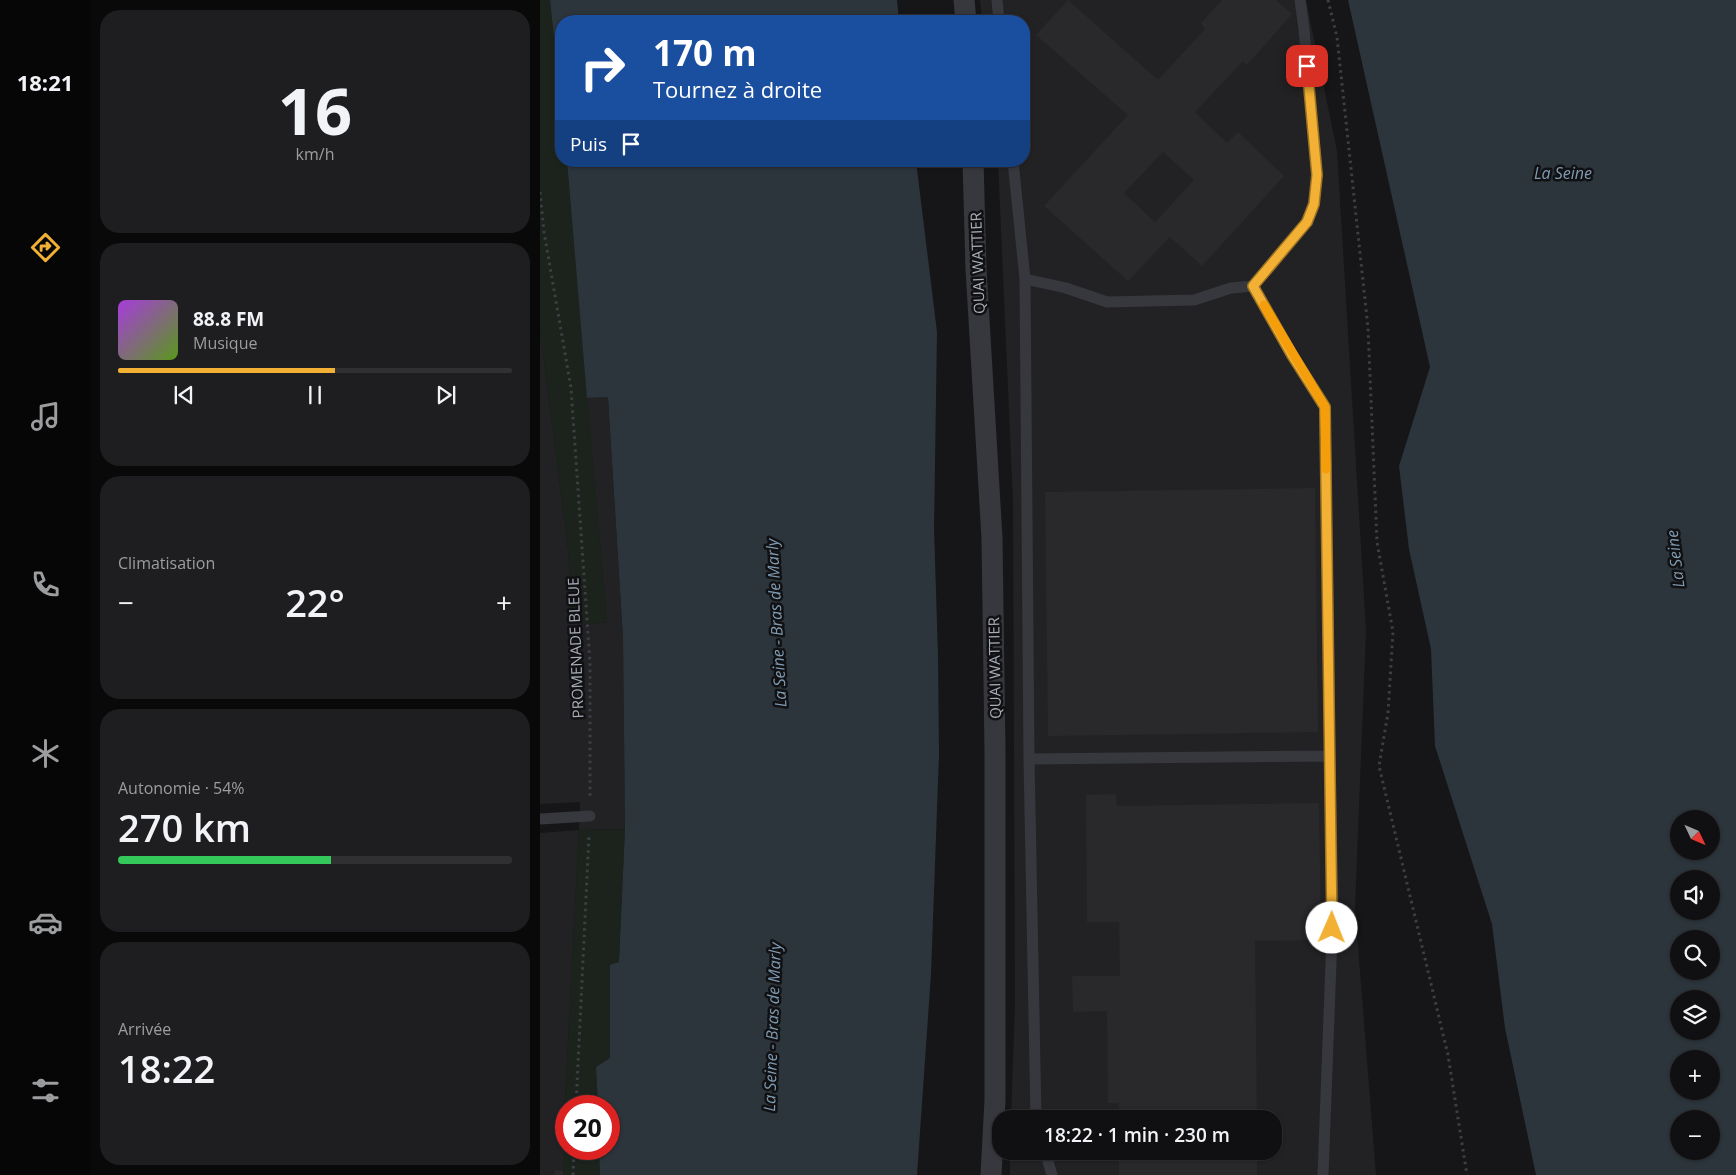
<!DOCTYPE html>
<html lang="fr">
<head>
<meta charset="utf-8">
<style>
	body { margin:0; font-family:"Open Sans",sans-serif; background:#1e1e20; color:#f1f3f6; height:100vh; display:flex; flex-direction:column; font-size:19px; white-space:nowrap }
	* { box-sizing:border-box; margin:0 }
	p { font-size:16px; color:#9c9d9f }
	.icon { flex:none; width:28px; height:28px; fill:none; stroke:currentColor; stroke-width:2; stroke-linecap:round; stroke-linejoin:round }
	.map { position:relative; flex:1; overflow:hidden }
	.sheet { display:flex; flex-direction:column; gap:10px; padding:10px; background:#09090a; width:450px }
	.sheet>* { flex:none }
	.hud { position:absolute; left:15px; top:15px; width:475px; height:152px; border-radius:20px; box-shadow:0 1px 4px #0004,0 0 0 1px #303032; background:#1a4fa0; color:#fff; overflow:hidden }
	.needle { width:32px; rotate:134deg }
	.controls { position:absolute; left:1130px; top:810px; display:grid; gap:10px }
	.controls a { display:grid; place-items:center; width:50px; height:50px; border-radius:50%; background:#101012; box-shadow:0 1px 4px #0004,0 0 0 1px #303032; font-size:25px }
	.speed { position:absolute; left:15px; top:1095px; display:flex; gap:10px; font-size:25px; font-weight:700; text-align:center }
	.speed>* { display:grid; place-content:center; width:65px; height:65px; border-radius:50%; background:#101012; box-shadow:0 1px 4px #0004,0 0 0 1px #303032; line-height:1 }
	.speed .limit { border:8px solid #d22; background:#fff; color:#111 }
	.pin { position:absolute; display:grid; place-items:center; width:42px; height:42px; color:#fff; margin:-21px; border-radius:10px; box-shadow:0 2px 8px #0006 }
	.me { position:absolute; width:55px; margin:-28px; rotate:1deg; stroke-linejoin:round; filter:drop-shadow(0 0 4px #0008) }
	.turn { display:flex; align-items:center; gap:18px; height:105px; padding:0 15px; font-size:22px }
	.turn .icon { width:65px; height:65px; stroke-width:2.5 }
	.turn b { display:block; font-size:35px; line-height:42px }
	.then { display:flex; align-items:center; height:48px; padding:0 15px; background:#0003; gap:10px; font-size:19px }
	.big { font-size:38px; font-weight:600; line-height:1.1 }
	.sheet .card { flex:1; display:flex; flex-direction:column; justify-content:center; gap:8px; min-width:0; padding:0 18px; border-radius:20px; background:#1e1e20 }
	.sheet .dial { align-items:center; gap:0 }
	.dial b { font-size:65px; line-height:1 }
	.song { display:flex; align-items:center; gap:15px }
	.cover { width:60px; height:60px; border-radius:8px; background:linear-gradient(135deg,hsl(280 70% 55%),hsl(90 70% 35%)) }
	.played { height:5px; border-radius:2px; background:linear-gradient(90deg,#f2b134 55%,#303032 55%) }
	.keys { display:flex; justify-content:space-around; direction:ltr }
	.heat { display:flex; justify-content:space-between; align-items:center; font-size:28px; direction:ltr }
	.charge { height:8px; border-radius:4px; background:linear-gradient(90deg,#34c759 54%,#303032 0) }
	.trip { position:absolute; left:452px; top:1110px; width:290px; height:50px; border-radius:20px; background:#101012; box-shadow:0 1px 4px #0004,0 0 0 1px #303032; font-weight:600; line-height:50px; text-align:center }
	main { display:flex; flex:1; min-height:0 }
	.menu { display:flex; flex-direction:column; width:90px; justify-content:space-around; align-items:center; background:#060607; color:#9c9d9f }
	.menu .icon { width:35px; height:35px }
	.menu .current { color:#f2b134 }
	.menu b { font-size:22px; color:#f1f3f6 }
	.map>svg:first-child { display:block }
	.built { fill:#222225 }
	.green { fill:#1c231d }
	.water { fill:#2c353c; fill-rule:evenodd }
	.building { fill:#29292c; fill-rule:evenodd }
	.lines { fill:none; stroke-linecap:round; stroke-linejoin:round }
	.path { stroke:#3d3f44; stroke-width:3; stroke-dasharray:2.5 4; stroke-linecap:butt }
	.service { stroke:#37383d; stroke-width:11 }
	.minor { stroke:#37383d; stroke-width:21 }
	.route-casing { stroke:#9d7322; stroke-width:12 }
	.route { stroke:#f2b134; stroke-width:9 }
	.slow { stroke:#f59e0b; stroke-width:9 }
	.labels { text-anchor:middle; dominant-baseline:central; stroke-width:5; stroke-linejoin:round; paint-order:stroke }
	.street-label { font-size:15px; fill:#a8adb8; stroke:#111113 }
	.water-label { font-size:16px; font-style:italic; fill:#7f9bb3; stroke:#111113 }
</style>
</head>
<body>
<main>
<nav class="menu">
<b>18:21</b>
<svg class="icon current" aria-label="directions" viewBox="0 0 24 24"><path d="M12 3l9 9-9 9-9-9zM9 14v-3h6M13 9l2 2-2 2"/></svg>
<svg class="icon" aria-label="music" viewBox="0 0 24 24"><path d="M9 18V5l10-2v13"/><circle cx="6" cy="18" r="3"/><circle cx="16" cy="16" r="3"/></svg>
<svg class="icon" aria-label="phone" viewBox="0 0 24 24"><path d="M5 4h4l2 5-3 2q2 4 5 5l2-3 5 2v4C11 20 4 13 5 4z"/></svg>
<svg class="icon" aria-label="climate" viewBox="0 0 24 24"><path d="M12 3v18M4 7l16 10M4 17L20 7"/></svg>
<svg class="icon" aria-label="car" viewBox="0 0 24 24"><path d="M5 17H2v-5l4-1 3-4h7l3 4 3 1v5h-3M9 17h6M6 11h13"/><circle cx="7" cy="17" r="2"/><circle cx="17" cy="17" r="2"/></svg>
<svg class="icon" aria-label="filters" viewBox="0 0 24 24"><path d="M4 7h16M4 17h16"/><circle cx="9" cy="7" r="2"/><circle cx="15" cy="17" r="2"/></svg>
</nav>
<section class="sheet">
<div class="card dial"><b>16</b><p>km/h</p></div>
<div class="card">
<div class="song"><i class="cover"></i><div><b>88.8 FM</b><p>Musique</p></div></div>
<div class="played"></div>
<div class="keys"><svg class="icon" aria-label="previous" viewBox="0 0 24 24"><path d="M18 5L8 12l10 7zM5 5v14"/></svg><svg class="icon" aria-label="pause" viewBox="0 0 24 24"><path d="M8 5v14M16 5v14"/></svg><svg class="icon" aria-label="next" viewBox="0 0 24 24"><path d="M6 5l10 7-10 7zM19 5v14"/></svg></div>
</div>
<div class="card"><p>Climatisation</p>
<div class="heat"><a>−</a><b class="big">22°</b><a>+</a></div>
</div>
<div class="card"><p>Autonomie · 54%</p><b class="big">270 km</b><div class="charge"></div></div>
<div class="card"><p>Arrivée</p><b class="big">18:22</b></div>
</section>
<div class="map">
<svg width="1196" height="1175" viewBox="0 0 1196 1175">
	<rect width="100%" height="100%" fill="#161618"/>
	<path class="built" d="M440,0H766L797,151L826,630L815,908L836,1175H470V1151H734V1119H471L475,1002L473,502L458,161H484V21H442Z
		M0,329L28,548L32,606L43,625L67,622L47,398L68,397L83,637L85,829L39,830L23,1139V1175H0V833L39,830L40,802L0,804Z"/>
	<path class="green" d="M0,0H10L21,106V161L27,162L67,622L42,625L32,606L28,548L0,329Z
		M85,829L79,962L70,966V1058L56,1067L58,1106H26V1149H59L60,1175H23V1139L39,830Z"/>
	<path class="water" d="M10,0H357L359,21H21V106Z
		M808,0H1196V1175H996L965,1028L952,924L895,746L891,649L869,549L859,466L890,367ZM1139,819H1171V851H1139ZM1139,879H1171V911H1139ZM1139,939H1171V971H1139ZM1139,999H1171V1031H1139ZM1139,1059H1171V1091H1139ZM1139,1119H1171V1151H1139Z
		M27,161H376L397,332L394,528L398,656L399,754L391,974L377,1175H60L59,1149H69V1106H58L56,1067L70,1058V965L79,962L85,829L83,637L68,397L47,398Z"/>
	<path class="building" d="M528,0L618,80L665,29L661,23L682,0H736L752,14L707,65L703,61L655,112L687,143L698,132L744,176L662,266L630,237L588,281L504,206L588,115L496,35ZM623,152L654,180L615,222L584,193Z
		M775,488L778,732L508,736L505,492Z
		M576,794L577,806L779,803L781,940L715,941L717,1119H579V1103H568L567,1011L533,1012L532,976H580L579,922H547L546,795Z
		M579,1151H717V1175H579Z
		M15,1170L23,1171V1175H14Z"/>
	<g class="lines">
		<path class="path" d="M788,0L797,37L828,328L837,542L853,632L848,713L839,766L908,1055L927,1175
			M0,192L4,232L31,388L50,663V798
			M36,1106L49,835
			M33,1175L34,1149"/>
		<path class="service" d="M457,0L459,21
			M473,161L485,279L489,759L790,756L785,407L752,355L713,286
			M485,279L526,288L567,302L654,300L691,288L713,286L767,222L774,204L777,175L764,29L760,0
			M489,759L496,1119
			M0,819L50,816
			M505,1151L512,1175
			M783,1175L793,909L790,756"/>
		<path class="minor" d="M424,0L426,21
			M433,161L436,269L452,538L455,752V1100L451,1175"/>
	</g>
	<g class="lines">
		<g class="route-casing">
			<path id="route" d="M767,66L777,175L774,204L767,222L713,286L752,355L785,407L792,928"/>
		</g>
		<use href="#route" class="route"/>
		<path class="slow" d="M724,305L785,407L786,469"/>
	</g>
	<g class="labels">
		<g class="street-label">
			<text transform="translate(437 263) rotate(-92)">QUAI WATTIER</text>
			<text transform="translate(35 648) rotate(-92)">PROMENADE BLEUE</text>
			<text transform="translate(454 668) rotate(-91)">QUAI WATTIER</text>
		</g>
		<g class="water-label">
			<text x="1023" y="173">La Seine</text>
			<text transform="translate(1135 559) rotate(-97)">La Seine</text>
			<text transform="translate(236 623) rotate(-93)">La Seine - Bras de Marly</text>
			<text transform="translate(232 1027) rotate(-88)">La Seine - Bras de Marly</text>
		</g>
	</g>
</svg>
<div class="controls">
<a><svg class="needle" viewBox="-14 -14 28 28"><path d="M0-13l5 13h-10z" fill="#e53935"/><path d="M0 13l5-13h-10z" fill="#9c9d9f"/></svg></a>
<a><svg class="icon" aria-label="sound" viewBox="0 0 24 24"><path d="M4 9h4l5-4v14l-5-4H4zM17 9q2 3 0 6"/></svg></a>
<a><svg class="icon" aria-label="search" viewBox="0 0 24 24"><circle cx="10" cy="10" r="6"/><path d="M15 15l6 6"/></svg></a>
<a><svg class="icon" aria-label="layers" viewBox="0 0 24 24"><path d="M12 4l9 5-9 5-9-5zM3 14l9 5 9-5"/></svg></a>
<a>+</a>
<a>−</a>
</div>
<div class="speed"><div class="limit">20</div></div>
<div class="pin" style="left:767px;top:66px;background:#d93025"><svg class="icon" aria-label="arrive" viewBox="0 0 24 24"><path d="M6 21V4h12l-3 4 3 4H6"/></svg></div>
<svg class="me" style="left:792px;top:928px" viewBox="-20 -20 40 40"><circle r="19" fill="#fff"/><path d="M0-13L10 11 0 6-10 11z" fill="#f2b134"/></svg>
<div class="trip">18:22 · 1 min · 230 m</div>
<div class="hud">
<div class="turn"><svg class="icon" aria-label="right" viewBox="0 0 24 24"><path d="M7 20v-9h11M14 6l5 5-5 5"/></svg><div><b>170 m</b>Tournez à droite</div></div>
<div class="then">Puis<svg class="icon" aria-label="arrive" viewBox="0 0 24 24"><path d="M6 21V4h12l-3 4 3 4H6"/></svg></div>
</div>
</div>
</main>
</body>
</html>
